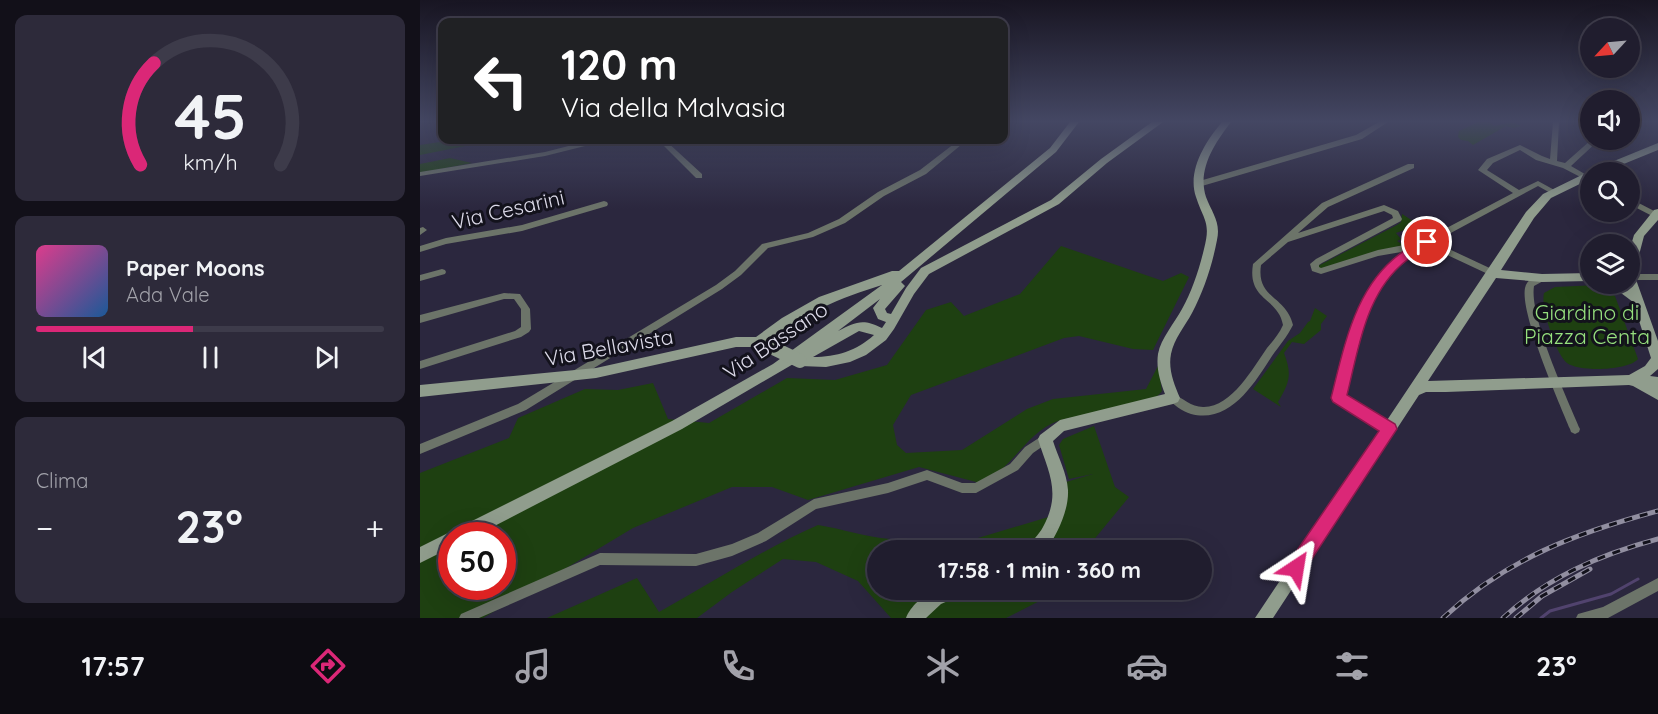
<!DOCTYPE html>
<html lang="it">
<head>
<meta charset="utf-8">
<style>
	body { margin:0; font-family:Quicksand,sans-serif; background:#2d2a3a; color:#f1f3f6; height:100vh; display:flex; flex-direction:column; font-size:22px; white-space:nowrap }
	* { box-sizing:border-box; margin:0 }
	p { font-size:20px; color:#a2a2aa }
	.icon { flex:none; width:33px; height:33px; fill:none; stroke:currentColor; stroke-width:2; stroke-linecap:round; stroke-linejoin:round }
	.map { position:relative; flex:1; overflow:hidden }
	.panel { display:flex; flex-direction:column; gap:15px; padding:15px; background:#121019; width:420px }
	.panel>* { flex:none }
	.guide { position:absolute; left:18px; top:18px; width:570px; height:126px; border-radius:12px; box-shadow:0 6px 24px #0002,0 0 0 2px #3d3b4a; background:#202124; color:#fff; overflow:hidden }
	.needle { width:39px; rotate:244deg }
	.controls { position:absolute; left:1160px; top:18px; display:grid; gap:12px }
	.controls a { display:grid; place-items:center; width:60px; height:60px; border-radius:50%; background:#201d2e; box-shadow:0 6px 24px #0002,0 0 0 2px #3d3b4a; font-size:30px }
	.speed { position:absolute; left:18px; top:522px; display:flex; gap:12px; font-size:30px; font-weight:700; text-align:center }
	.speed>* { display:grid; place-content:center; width:78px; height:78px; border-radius:50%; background:#201d2e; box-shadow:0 6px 24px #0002,0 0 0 2px #3d3b4a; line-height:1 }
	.speed .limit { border:9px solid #d22; background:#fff; color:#111 }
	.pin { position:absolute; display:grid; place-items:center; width:51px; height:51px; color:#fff; margin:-26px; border:3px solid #fff; border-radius:50%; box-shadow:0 2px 6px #0007 }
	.me { position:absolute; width:66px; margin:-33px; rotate:33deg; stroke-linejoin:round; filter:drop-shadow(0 0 4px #0008) }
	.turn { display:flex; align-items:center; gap:21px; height:126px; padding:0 24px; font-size:27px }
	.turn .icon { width:78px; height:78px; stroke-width:2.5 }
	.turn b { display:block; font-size:42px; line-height:51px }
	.big { font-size:45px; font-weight:800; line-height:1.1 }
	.panel .card { flex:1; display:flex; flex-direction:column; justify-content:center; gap:9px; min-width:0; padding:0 21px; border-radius:12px; background:#2d2a3a }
	.panel .dial { align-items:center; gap:0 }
	.dial svg { height:156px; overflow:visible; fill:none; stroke:#3d3b4a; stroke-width:7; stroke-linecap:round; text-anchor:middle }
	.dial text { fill:#f1f3f6; stroke:none }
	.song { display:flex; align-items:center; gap:18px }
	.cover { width:72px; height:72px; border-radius:9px; background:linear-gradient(135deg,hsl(330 70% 55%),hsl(210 70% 35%)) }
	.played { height:6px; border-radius:3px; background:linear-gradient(90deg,#db2777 45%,#3d3b4a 45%) }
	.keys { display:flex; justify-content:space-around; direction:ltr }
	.heat { display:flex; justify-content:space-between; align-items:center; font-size:33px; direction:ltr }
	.trip { position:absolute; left:447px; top:540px; width:345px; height:60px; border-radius:30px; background:#201d2e; box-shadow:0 6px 24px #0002,0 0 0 2px #3d3b4a; font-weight:800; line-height:60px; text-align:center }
	.dock { display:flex; height:96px; justify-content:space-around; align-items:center; background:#0d0c12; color:#a2a2aa }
	.dock .icon { width:42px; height:42px }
	.dock .on { color:#db2777 }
	.dock b { font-size:27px; color:#f1f3f6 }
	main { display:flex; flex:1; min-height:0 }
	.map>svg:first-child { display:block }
	.green { fill:#1e4011; fill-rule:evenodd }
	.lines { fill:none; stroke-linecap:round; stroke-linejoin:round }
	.stream { stroke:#51436e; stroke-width:3 }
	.street { fill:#6c7469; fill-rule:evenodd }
	.secondary { fill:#909d8d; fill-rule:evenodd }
	.rail-casing { stroke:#918ea0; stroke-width:5 }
	.rail { stroke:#13121c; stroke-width:3; stroke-dasharray:8; stroke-linecap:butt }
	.secondary-bridge { stroke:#909d8d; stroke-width:14 }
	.route { fill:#db2777; stroke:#8e194d; stroke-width:1.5 }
	.labels { text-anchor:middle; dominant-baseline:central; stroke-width:6; stroke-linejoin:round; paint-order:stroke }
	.street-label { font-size:21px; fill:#dcdae9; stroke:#13121c }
	.park-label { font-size:21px; fill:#96e17e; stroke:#13121c }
</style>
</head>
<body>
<main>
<section class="panel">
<div class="card dial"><svg viewBox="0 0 100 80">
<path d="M14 69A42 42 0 1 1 86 69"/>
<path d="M14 69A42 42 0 0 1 21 17" stroke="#db2777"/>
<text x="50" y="56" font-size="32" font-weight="700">45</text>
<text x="50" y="72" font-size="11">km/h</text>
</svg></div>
<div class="card">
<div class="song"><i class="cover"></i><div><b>Paper Moons</b><p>Ada Vale</p></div></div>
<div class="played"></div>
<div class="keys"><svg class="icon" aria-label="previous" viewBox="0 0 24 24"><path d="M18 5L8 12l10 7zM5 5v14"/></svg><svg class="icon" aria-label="pause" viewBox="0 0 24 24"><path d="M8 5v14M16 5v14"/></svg><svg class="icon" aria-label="next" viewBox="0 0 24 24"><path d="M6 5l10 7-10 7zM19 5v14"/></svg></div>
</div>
<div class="card"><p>Clima</p>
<div class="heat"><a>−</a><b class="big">23°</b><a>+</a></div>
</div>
</section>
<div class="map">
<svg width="1238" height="618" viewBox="0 0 1238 618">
	<rect width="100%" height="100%" fill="#2b273e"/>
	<path class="green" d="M1058,122H1070L1074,126L1092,122L1101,126L1093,128L1086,126L1053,145L1048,141L1041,140L1038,137L1039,131Z
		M33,140H76L0,155V145Z
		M30,158L52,163L0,173V164Z
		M982,214L996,223L990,225V228L976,233L981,239L977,241L983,245L900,269L898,266L977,225L981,222Z
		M641,246L743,281L761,273L769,277L733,350L713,349L659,336L644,338L491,395L473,425L477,445L486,453L542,450L607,409L633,399L726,389L738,366L742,391C727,413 664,412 638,421C613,430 601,452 583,468C576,474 567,479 560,483L499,467L388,500L352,487H312L213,528L63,618H0V473L89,438L98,418L165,389L198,390L233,383L248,419L289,423L367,378L415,380L467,365L506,310L531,302L544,316L600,294ZM32,536H82V586H32Z
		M1179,285L1189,290L1195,296L1218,359C1208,371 1159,372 1147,363C1136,355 1120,306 1124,293L1135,287Z
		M895,308L907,316L901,324V330L884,344L872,342L864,353C872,374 870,382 858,402L861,407L833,389L868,341L880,333L888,322L890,321Z
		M674,426L695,487L709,497L672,542L680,548L678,550H518L645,512L646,482L673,474L649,479L639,445L643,439Z
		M398,525C423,529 445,537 470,539L472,550H458V590H641L586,618H471L438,581L396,562L363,559L312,592L277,618H127L217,578L239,612C292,583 343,549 398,525Z"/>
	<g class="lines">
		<path class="stream" d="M1121,618L1130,611L1191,594L1218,579"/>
		<path class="street" d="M959,122H968L942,139L782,186H776L775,184L776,182L936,135Z
			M1133,122H1139L1137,161L1145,163L1171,140H1179L1151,166L1170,177V182L1143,168L1116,160L1100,150L1073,163L1067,170L1099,190L1118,181L1138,192L1134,195L1118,186L1014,242L1076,271L1077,273L1076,275H1070L1008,246C951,276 937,338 923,396L973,426L974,429L973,432L969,434L965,432L914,401L913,398C928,338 937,292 987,251L958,256L901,274L892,271L890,264L896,259L973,218L972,215L964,211L868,242L841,265C836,299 866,295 873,325C867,337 859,346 852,356C834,384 810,424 771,414C762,411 753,405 748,398L749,395L753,394C763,398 771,407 783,407C811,408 833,368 847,348C853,341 859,334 863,325C858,297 827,301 833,264L902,203L988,164H994V168L908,207L878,233L964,205L978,211L982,219L981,221L902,263L899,265V267L901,268L958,250L1000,242L1093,193L1058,170L1067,159L1100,145L1122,156L1130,159Z
			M172,140H182L181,142L125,156L0,176V172L125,152Z
			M238,140H245L282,174V178H276Z
			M351,140H426L422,142L390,145L355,142Z
			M539,140H547L506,174L464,196L425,223L393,237L348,248L321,275L302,289L106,410L0,454V444L98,404L296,285L315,271L342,244L388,233L419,219L458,192L500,170Z
			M1209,198L1238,213V219L1209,204Z
			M184,201L187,202L188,204L187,206L102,231L26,244L0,252V246L26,238L102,225Z
			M3,227L7,230L0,235V228Z
			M22,269L25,270L26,272L25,274L0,281V275Z
			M1209,274H1238V280H1209Z
			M1122,275L1126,278L1125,280L1114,286C1109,317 1147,398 1160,429L1159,432L1155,434L1151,432L1150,429C1139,402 1100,314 1105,288C1107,279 1114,277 1122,275Z
			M84,293L100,294L110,309L111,329L109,332L101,337L0,369V361L95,331L101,327V309L94,299H84L0,323V315Z
			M625,434L629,436L630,439L629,442L613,453L598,470L556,493H542L507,480L468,493L396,509L346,541L312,556L276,566L180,565L59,618H39L41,614L180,553L276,554L312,544L338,533L394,499L468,483L507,470L542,483H555L590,464L605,447Z
			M1238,578V591L1188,618H1156L1158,614L1183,607Z"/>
		<path class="secondary" d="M650,122H659L636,152L481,282L485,286L465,309L467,313L471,314L486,288L501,268L631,200L681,159L732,122H743L687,163L639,204L509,274L494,294L474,329L466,340L446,355L430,362L406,367L380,366L375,363L262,429L55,536H32V547L0,563V547L252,421L353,364L462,285C421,298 382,313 349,341L355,343L357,347L355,351L351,352L338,347H316L176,378L0,397V385L176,368L316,337H336L362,318L399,297L472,271H479L630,148ZM460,299L453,308L458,319L466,322L462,328C443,318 435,322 418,331ZM439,331L454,335C436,351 417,357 393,357Z
			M802,122H811C795,143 777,169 786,197C792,213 801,222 797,240C792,266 784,290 772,313C765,326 754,339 751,354C748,369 754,384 760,398L758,402L753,404L644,431L633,441C638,457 647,473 648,490C649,510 637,535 626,550H607C610,542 619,535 623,527C642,492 628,472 618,439L620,435L640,420L745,394C740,381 736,368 738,354C741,338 754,324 762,309C772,291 779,270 784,249C791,222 784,221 776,197C767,171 785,142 802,122Z
			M1238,143V150L1184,172H1170V179L1131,198L1114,218L1081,270L1122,274L1170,273V281L1122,282L1076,278L1008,381L1209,375L1225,366L1231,358L1213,302L1189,284H1203L1207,287L1206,284H1209V252L1214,235L1234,210L1238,209V220L1224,236L1214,274L1238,341V369L1230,376L1238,377V400L1213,386L1209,385L1026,392H1006L999,395L853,618H835L1106,212L1123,194L1172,170Z
			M515,590H541L539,596L521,604L506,618H486C490,607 504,594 515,590Z"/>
		<g class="rail-casing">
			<path id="rail" d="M1023,618C1086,559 1156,533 1238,511
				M1083,618C1128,577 1179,555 1238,539
				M1096,618L1122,596L1170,569"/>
		</g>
		<use href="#rail" class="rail"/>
		<path class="secondary-bridge" d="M351,347L380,361"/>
	</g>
	<linearGradient id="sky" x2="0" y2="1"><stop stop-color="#181522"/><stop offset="0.58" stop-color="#444763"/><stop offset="1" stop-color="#444763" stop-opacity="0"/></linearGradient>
	<rect width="1238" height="209" fill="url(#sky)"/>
	<path class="route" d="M1007,237L1013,242L1012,245C1002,251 989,257 980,266C945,298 938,351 927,395L975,424L977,429L882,574L876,577L869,574L867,568L869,562L959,431L913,402L911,398C925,343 936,281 987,249C993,244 1000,239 1007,237Z"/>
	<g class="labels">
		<g class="street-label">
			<text transform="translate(88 209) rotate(-13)">Via Cesarini</text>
			<text transform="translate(355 340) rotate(-34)">Via Bassano</text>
			<text transform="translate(189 347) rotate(-10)">Via Bellavista</text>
		</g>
		<g class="park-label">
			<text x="1167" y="312">Giardino di<tspan x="1167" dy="24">Piazza Centa</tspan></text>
		</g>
	</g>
</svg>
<div class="controls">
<a><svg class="needle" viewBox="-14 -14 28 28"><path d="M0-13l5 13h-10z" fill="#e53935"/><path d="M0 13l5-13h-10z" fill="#a2a2aa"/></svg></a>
<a><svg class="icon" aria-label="sound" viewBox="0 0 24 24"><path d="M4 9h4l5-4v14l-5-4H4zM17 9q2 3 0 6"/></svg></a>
<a><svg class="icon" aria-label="search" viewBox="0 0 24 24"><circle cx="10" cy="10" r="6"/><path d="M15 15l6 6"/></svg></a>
<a><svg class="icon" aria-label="layers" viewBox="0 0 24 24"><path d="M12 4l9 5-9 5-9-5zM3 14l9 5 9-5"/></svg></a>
</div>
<div class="speed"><div class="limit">50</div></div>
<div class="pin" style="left:1007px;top:242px;background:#d93025"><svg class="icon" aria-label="arrive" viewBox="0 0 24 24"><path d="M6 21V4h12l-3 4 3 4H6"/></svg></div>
<svg class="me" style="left:876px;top:568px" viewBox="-20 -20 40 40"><path d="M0-17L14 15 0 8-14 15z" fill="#db2777" stroke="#fff" stroke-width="4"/></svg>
<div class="trip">17:58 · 1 min · 360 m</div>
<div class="guide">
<div class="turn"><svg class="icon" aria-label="left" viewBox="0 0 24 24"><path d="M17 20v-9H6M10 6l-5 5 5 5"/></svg><div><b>120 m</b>Via della Malvasia</div></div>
</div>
</div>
</main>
<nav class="dock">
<b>17:57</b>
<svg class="icon on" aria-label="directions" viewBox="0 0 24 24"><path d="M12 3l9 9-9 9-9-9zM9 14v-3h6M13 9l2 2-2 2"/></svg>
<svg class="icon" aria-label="music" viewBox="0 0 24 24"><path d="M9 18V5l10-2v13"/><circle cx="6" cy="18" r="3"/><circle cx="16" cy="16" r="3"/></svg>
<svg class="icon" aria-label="phone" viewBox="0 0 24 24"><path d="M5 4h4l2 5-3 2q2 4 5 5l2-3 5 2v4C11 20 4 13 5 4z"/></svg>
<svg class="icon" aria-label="climate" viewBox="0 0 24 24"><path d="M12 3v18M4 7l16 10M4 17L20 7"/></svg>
<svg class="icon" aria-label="car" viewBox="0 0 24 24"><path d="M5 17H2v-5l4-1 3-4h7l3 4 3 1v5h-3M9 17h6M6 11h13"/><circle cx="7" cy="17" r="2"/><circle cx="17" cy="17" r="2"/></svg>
<svg class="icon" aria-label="filters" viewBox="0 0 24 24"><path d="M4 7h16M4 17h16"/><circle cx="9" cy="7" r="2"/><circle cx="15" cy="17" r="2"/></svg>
<b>23°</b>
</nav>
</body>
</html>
